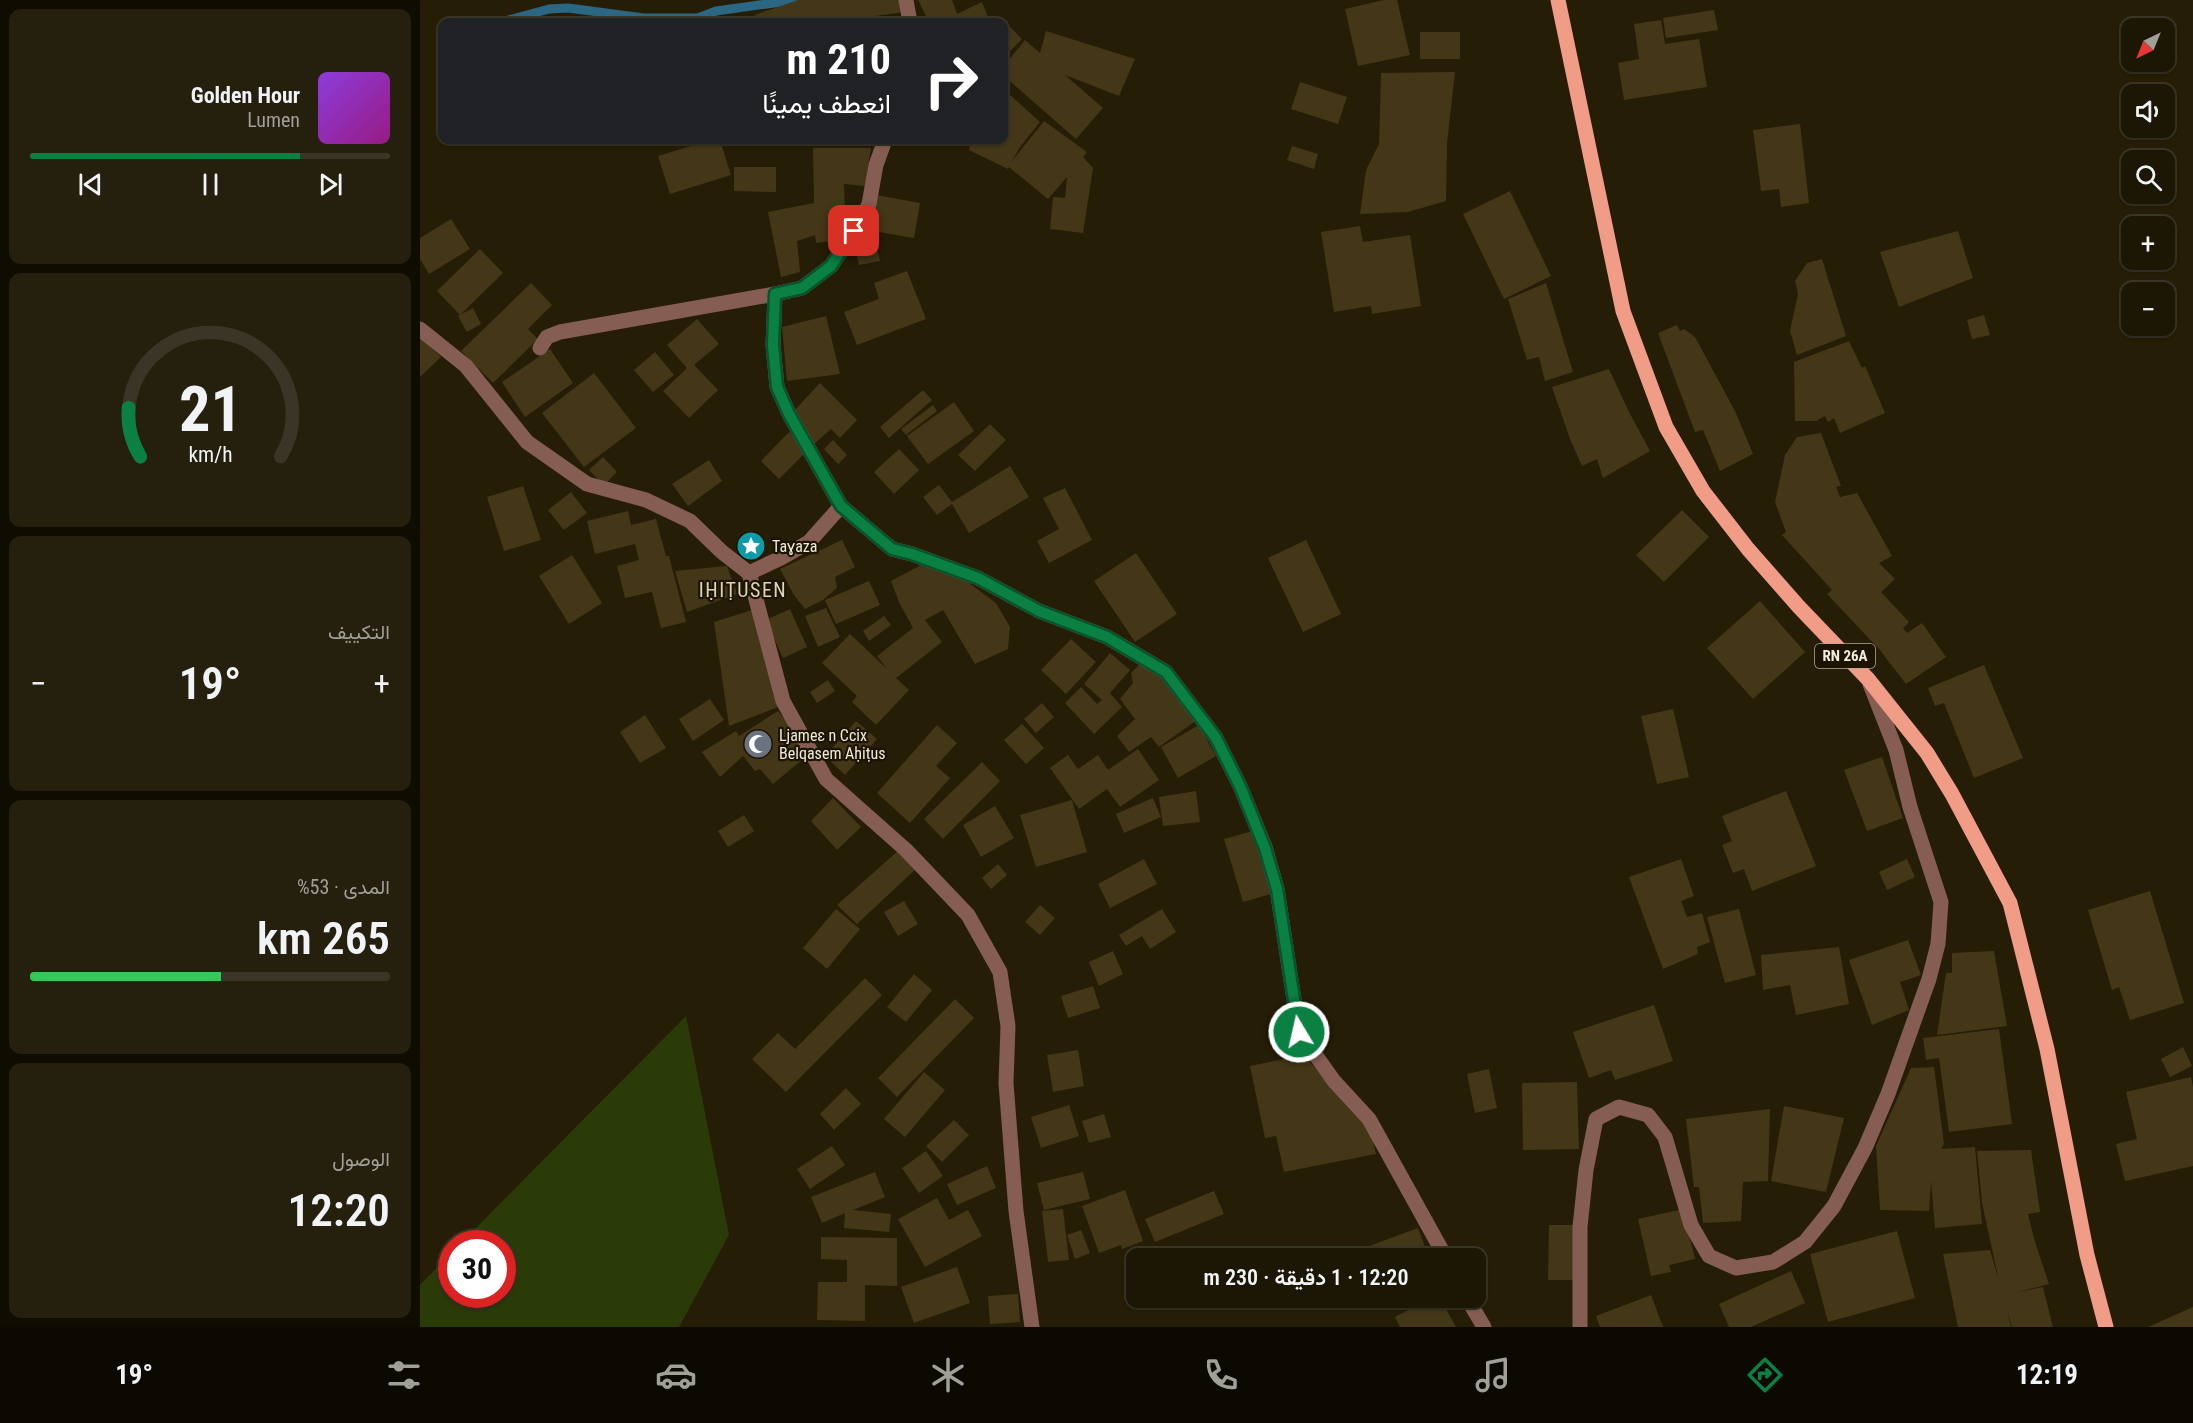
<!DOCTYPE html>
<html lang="ar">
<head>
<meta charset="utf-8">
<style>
	body { margin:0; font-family:"Roboto Condensed",Vazirmatn,sans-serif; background:#251f0e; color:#f1f3f6; direction:rtl; height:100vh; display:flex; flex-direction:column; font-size:22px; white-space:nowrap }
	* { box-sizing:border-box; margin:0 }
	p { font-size:20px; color:#a09f9a }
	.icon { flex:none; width:33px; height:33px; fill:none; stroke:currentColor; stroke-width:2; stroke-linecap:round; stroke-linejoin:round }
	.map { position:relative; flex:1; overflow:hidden; direction:ltr }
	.panel { display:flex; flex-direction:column; gap:9px; padding:9px; background:#0f0c02; width:420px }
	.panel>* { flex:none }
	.hud { position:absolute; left:18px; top:18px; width:570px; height:126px; border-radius:12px; box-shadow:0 2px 4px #0004,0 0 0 2px #3a3526; direction:rtl; background:#202124; color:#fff; overflow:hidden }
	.needle { width:39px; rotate:223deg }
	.fabs { position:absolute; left:1701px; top:18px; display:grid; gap:12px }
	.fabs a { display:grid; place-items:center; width:54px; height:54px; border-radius:12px; background:#1c1604; box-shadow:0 2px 4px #0004,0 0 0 2px #3a3526; font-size:30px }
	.speed { position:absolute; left:18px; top:1230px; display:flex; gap:12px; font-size:30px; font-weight:700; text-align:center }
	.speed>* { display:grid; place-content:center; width:78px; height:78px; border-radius:50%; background:#1c1604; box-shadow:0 2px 4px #0004,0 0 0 2px #3a3526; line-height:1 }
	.speed .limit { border:9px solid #d22; background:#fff; color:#111 }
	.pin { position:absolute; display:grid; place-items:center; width:51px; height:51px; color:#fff; margin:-26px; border-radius:12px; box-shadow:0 3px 9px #0006 }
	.me { position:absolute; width:66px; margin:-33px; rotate:351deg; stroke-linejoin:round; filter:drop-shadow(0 0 4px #0008) }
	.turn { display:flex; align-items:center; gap:21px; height:126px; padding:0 18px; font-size:27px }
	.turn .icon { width:78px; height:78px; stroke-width:2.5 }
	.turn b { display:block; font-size:42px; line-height:51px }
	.big { font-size:45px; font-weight:600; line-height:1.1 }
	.panel .tile { flex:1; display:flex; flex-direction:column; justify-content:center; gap:9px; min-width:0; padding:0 21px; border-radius:12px; background:#251f0e }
	.panel .dial { align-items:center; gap:0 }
	.dial svg { height:156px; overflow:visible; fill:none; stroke:#3a3526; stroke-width:7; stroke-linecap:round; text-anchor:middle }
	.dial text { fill:#f1f3f6; stroke:none }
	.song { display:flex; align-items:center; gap:18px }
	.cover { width:72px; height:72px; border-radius:9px; background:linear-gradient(135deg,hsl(270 70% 55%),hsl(310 70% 35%)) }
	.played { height:6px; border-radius:3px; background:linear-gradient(90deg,#0b8043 75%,#3a3526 75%) }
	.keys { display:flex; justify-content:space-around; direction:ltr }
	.heat { display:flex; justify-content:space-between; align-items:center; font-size:33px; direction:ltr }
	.charge { height:9px; border-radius:4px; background:linear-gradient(90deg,#34c759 53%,#3a3526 0) }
	.trip { position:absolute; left:706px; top:1248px; width:360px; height:60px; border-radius:12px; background:#1c1604; box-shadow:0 2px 4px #0004,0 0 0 2px #3a3526; font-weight:600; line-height:60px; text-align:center; direction:rtl }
	.tabs { display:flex; height:96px; justify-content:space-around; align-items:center; background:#0b0902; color:#a09f9a }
	.tabs .icon { width:42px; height:42px }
	.tabs .selected { color:#0b8043 }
	.tabs b { font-size:27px; color:#f1f3f6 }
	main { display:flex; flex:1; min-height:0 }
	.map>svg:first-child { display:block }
	.green { fill:#2b3b08 }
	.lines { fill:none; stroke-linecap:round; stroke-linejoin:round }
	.stream { stroke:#2b6682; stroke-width:9 }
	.building { fill:#433717 }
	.minor { stroke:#865d53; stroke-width:15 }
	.major { stroke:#f19c86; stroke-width:15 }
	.route-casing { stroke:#07532c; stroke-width:15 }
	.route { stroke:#0b8043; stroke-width:10 }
	.labels { text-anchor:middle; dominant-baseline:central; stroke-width:4.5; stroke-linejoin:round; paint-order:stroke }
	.shield { fill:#1c1400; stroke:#b1aa9b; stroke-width:1.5 }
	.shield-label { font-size:15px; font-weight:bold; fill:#f1ebdd }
	.poi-label { font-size:16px; fill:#f1ebdd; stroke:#1c1400; text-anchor:start }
	.quarter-label { font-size:20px; letter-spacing:1.5px; fill:#dfd4b8; stroke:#1c1400 }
</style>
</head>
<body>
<main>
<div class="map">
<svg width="1773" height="1327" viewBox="0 0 1773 1327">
	<rect width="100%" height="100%" fill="#261d06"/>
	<path class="green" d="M266,1016L309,1235L259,1327H0V1285L31,1253L32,1294H82V1244L41,1243Z"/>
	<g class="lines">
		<path class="stream" d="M81,22L129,9L148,8L224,18H278L296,11L375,0"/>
	</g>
	<path class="building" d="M378,0H483L485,12L455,16L457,22H336L335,15Z
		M498,0H532L537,14L562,2L570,22H509Z
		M964,0H977L990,55L938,66L925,9Z
		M1294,10L1298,30L1246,38L1243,18Z
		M582,19L602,39L584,57V22H579Z
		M1241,20L1245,44L1279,39L1287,87L1204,100L1198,63L1219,59L1214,24Z
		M626,31L715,59L699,96L645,75L683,108L656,139L584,76V66L605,40L620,53Z
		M1000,32H1040V59H1000Z
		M1035,72L1027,144L1026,201L988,212L940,214L946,170L959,144L961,73Z
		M880,82L927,97L918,124L871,109Z
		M584,93L587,96L589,94L620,122L600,147L592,161L624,121L667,152L663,157L673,168L663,233L630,229L633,197L645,198L647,177L628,199L589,167L588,169L549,150L551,140H584Z
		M1380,124L1389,203L1361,207L1359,189L1341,191L1333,130Z
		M291,140H300L311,175L250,194L238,156Z
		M395,140H453L452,144L395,142Z
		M872,146L898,154L894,169L867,160Z
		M393,148H451L445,186L424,184L426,239L396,243L395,235L377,241L380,272L361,277L348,212L394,203Z
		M314,167H356V192L314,191Z
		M1090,191L1131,276L1084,299L1043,214Z
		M456,195L500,203L494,238L453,231L460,261L439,265L432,236L452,231L450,230Z
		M31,219L50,249L9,274L0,259V238Z
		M940,226L943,242L990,235L1001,306L952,314L951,306L914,312L901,232Z
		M1538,231L1553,278L1479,307L1460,252Z
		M60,249L83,273L40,315L17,291Z
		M1402,259L1426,336L1377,355L1370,331L1378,294L1375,281L1387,263Z
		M487,271L506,319L437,345L424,312L459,299L454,283Z
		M111,283L132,305L108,329L118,339L73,383L41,351Z
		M1126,283L1153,372L1125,381L1119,357L1107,360L1088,299Z
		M53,308L61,324L47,332L38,316Z
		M1564,315L1570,335L1552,339L1547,320Z
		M406,316L420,374L367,381L362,327Z
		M277,319L299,344L274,365L298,390L269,418L243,391L267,368L247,345Z
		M1257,325L1260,331L1264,329L1275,337L1315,411L1333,454L1300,471L1283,430L1275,432L1238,333Z
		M0,336L21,357L0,377Z
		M1429,341L1442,368L1445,366L1465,413L1420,433L1414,418L1408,422L1405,416L1396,421H1375L1374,362Z
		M130,349L153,383L105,417L82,382Z
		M235,352L254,375L233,392L214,370Z
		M1189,369L1208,410L1230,451L1183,478L1177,459L1162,466L1150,439L1132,387Z
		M174,373L216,428L164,467L122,413Z
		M400,383L437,420L420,438L411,429L393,445L372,413Z
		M503,390L512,400L469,438L460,427Z
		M534,402L554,431L508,464L487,436Z
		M513,405L517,411L486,435L481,429Z
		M570,424L586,440L555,471L538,455Z
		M369,432L388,450L359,479L341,461Z
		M1401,433L1421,486L1416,487L1420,497L1437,493L1472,556L1459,563L1475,579L1461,592L1489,622L1483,628L1487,633L1502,623L1526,657L1486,684L1459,649L1407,594L1412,590L1362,535L1366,532L1355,502L1365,455L1377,437Z
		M413,440L427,455L418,464L404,449Z
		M479,449L499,470L474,494L454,472Z
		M183,457L197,472L184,485L169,470Z
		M289,460L302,481L268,506L252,484Z
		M590,466L609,497L549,533L532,504L517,515L503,497L519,485L532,502Z
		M103,486L121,540L84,551L67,497Z
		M645,488L672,540L629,563L617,541L639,529L623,498Z
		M151,492L167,513L144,530L128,510Z
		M1262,510L1289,537L1244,582L1216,555Z
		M208,511L211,525L236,519L246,556H249L266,622L241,628L232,592L205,598L197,566L219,560L215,544L175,554L167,521Z
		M422,540L435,567L415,577L417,588L403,600L385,609L374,595L360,569Z
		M886,540L921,614L883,632L848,558Z
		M716,553L757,614L715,642L674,581Z
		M152,555L182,603L149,624L119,576Z
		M503,564L545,580L576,603L590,627L588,649L555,664L523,610L505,620L522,642L476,678L489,690L456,725L432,702L437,696L402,663L430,634L467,669L457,656L493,628L479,602L471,581Z
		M307,566L317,594L267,612L255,571Z
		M449,581L460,605L416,624L405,600Z
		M1340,601L1385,652L1333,699L1287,648Z
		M406,608L420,637L398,647L385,616Z
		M370,609L387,647L363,658L346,620Z
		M332,610L358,707L309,726L294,622Z
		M464,616L471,625L449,641L443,631Z
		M651,639L676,662L646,694L621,670Z
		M690,653L710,670L690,693L702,707L674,734L645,703L661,687L677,704L682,700L664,684Z
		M723,661L743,674L777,720L739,747L731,737L709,752L697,736L715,719L700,699L713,683L711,673Z
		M1564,665L1603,758L1554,778L1524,703L1515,706L1508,688Z
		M408,680L415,691L397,703L390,692Z
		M290,699L304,720L273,741L259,719Z
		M622,703L634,717L616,733L604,719Z
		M1253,709L1269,777L1237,784L1221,716Z
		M358,711L369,724L388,755L353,784L340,769L335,771L323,756L300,777L282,752L316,731L319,736Z
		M225,715L246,748L220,763L200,732Z
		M436,721L457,739L425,775L405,756Z
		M602,724L624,748L606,764L584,740Z
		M517,725L537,743L516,766L530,778L490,823L457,793Z
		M779,725L796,756L758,778L741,747Z
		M718,749L739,780L700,807L687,789L659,809L630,768L648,755L658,769L678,755L688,770Z
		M1462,757L1483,818L1447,831L1424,770Z
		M562,762L580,781L523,839L504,819Z
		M776,791L780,822L743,826L739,797Z
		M1366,791L1396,866L1332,891L1324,869L1313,873L1302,845L1312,841L1302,816Z
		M413,798L441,827L417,850L391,821Z
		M733,798L741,817L704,833L696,814Z
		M652,800L667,852L616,867L600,815Z
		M575,806L594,838L561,857L543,825Z
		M324,815L334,831L308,847L298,831Z
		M836,830L855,893L823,902L804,839Z
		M479,850L498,867L437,924L417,905Z
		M724,859L737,884L690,908L678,884Z
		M1261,859L1274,896L1261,901L1267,917L1282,913L1290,942L1277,947L1278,954L1243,969L1209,877Z
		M1487,859L1495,877L1467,890L1459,872Z
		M578,864L587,875L571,889L562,878Z
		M1730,891L1764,1003L1710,1020L1699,987L1692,990L1668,910Z
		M484,901L498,924L478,936L464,912Z
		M620,905L635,918L620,935L605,922Z
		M416,909L440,929L407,969L383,948Z
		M742,909L756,932L730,949L722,936L706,946L699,935Z
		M1319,909L1336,975L1305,983L1287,917Z
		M1488,940L1501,975L1480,982L1489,1010L1452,1025L1429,960Z
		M1419,947L1429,1004L1376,1015L1370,985L1343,990L1341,955Z
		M693,951L703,974L679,986L669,962Z
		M1574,951L1587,1026L1517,1035L1526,973H1532V953Z
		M494,974L512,990L486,1022L467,1007Z
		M445,978L462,995L366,1092L332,1059L358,1033L375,1049Z
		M673,986L680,1008L648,1018L641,996Z
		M535,999L554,1018L477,1097L458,1078Z
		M1234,1005L1253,1061L1195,1080L1191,1070L1169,1078L1153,1032Z
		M1579,1029L1592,1124L1529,1132L1519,1058L1506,1060L1503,1038Z
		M1763,1047L1772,1066L1750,1077L1741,1059Z
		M658,1050L664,1086L633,1092L627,1055Z
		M889,1054L890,1062L951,1131L956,1154L864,1172L856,1136L845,1138L830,1066Z
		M1514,1067L1524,1144L1521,1149L1555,1147L1562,1224L1515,1228L1511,1181L1509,1211L1460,1210L1456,1146L1491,1068Z
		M1069,1069L1077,1108L1055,1113L1047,1074Z
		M504,1072L525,1090L485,1137L464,1119Z
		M1771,1077L1773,1087V1166L1705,1181L1696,1144L1717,1139L1706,1092Z
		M1157,1082L1159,1149L1103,1150L1102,1083Z
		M426,1088L441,1104L414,1130L400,1114Z
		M649,1105L659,1136L621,1148L611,1117Z
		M1364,1106L1424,1118L1406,1192L1351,1181Z
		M1350,1109L1348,1181L1323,1182L1321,1221L1283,1223L1279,1187H1274L1266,1119Z
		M684,1114L691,1137L669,1143L662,1121Z
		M534,1120L549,1135L522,1162L506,1146Z
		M412,1146L425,1165L390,1189L377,1169Z
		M1611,1150L1620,1212L1608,1214L1615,1242L1629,1284L1598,1292L1623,1287L1633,1327H1592L1587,1309L1591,1327H1538L1523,1254L1570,1250L1579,1281L1562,1203L1557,1151Z
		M506,1151L523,1176L499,1193L482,1168Z
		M567,1166L576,1188L537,1205L527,1184Z
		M455,1172L465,1197L433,1210L471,1214L469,1232L424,1228L425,1213L402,1223L391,1197Z
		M663,1172L670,1199L624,1210L617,1183Z
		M705,1190L723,1241L702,1249L701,1245L679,1253L662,1206Z
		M794,1191L804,1214L735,1242L725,1219Z
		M517,1198L529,1220L548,1210L562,1236L505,1267L478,1219Z
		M643,1209L649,1260L628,1262L622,1211Z
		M1263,1209L1275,1259L1249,1265L1251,1272L1231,1276L1218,1219Z
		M1129,1225H1155V1280H1128Z
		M998,1228L1009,1258H936L933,1252Z
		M661,1230L670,1253L655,1259L647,1235Z
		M1477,1231L1495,1298L1408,1322L1390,1254Z
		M401,1237L477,1238V1286L445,1285V1321L397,1320L398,1282H427V1260L401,1259Z
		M537,1267L550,1303L494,1323L481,1287Z
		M1371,1271L1385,1303L1331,1327H1309L1299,1304Z
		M598,1294L600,1322L570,1324L568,1296Z
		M1231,1295L1243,1327H1180L1176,1316Z
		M965,1298H992L968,1307Z
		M1011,1298H1020L1036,1327H980L975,1317Z
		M1773,1307V1327H1728Z"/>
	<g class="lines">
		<path class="minor" d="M486,0L490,22
			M0,329L46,366L107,442L167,484L226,500L270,521L302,552L329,573L361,558L389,542L421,506L472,549L492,554L558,578L619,611L687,637L746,672L796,738L820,786L845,847L857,889L879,1032L914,1081L949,1119L1026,1258
			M120,348L127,337L140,332L355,294
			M421,506L369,414L357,387L353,345L355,294L382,288L411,266L441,221L449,204L456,165L465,140
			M329,573L363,701L406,779L486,850L548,915L580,972L588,1026L586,1083L596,1211L612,1327
			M1047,1298L1064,1327
			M1160,1327V1227L1166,1170L1176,1119L1199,1107L1228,1115L1245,1137L1271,1225L1289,1256L1316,1268L1353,1262L1385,1242L1414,1206L1445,1148L1468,1094L1509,979L1518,944L1521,902L1490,807L1476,750L1450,684"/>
		<path class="major" d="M1138,0L1203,311L1246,427L1283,491L1328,549L1379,607L1448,679L1507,753L1532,794L1590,903L1627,1049L1667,1255L1686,1327"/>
	</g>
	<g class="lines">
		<g class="route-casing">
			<path id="route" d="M434,231L411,266L382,288L355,294L353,345L357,387L369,414L421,506L472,549L492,554L558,578L619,611L687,637L746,672L796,738L820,786L845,848L857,889L879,1032"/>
		</g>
		<use href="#route" class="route"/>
	</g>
	<defs>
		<g id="sight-disc" transform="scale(1.5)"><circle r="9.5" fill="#0f9aa8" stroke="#1c1400"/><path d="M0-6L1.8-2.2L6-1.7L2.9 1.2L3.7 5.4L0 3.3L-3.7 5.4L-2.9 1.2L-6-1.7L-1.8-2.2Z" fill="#fff"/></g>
		<g id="mosque-disc" transform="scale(1.5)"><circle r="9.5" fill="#6b7280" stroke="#1c1400"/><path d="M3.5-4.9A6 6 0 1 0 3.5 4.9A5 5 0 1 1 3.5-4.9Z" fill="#fff"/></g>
	</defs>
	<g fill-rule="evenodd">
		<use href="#sight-disc" x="331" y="546"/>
		<use href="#mosque-disc" x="338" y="744"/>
	</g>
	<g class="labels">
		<rect class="shield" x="1395" y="644" width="60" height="24" rx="4.5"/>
		<g class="shield-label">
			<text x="1425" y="656">RN 26A</text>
		</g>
		<g class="poi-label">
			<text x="352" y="546">Taɣaza</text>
			<text x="359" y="735">Ljameɛ n Ccix<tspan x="359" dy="18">Belqasem Aḥiṭus</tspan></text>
		</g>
		<g class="quarter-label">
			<text x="323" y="590">IḤIṬUSEN</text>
		</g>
	</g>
</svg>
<div class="fabs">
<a><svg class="needle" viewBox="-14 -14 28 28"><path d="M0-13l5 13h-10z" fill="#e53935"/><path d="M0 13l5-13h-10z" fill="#a09f9a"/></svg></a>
<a><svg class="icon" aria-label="sound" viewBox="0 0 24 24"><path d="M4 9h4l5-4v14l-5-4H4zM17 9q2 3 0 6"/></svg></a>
<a><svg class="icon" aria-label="search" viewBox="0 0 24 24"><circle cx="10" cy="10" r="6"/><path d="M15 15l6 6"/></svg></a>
<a>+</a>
<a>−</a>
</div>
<div class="speed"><div class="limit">30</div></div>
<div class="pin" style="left:434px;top:231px;background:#d93025"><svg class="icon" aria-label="arrive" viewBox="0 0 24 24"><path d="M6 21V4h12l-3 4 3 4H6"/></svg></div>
<svg class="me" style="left:879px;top:1032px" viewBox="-20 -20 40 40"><circle r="17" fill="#0b8043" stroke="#fff" stroke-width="3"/><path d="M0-11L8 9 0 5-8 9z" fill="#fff"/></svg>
<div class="trip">12:20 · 1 دقيقة · 230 m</div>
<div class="hud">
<div class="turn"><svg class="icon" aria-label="right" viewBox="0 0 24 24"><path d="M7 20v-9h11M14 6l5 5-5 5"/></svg><div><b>210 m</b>انعطف يمينًا</div></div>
</div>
</div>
<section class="panel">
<div class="tile">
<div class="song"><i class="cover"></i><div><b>Golden Hour</b><p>Lumen</p></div></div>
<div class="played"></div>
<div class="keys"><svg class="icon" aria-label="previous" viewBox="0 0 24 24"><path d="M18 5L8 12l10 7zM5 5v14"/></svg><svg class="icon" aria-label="pause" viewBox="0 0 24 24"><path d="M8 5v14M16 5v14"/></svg><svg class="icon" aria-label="next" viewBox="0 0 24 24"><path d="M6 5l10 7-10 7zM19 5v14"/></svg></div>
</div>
<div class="tile dial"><svg viewBox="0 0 100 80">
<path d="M14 69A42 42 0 1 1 86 69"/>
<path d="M14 69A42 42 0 0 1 8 44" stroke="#0b8043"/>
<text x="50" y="56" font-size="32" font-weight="700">21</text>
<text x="50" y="72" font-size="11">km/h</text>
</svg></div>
<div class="tile"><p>التكييف</p>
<div class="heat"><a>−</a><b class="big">19°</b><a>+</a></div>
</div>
<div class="tile"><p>المدى · 53%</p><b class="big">265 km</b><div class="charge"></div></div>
<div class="tile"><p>الوصول</p><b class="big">12:20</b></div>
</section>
</main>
<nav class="tabs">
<b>12:19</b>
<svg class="icon selected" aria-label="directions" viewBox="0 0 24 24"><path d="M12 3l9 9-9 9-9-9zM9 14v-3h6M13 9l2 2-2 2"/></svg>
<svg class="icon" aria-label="music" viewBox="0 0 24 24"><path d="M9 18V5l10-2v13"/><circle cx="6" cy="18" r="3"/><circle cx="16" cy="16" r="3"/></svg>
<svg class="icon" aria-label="phone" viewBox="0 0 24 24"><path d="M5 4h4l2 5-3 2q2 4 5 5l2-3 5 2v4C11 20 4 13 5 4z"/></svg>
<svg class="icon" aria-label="climate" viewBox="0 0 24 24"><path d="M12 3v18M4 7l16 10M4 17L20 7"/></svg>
<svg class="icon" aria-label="car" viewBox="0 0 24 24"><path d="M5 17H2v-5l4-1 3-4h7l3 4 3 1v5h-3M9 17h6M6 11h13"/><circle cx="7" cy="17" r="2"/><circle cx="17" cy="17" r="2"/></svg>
<svg class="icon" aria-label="filters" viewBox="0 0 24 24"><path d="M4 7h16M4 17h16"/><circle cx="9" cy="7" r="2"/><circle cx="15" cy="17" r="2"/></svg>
<b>19°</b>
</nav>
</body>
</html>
